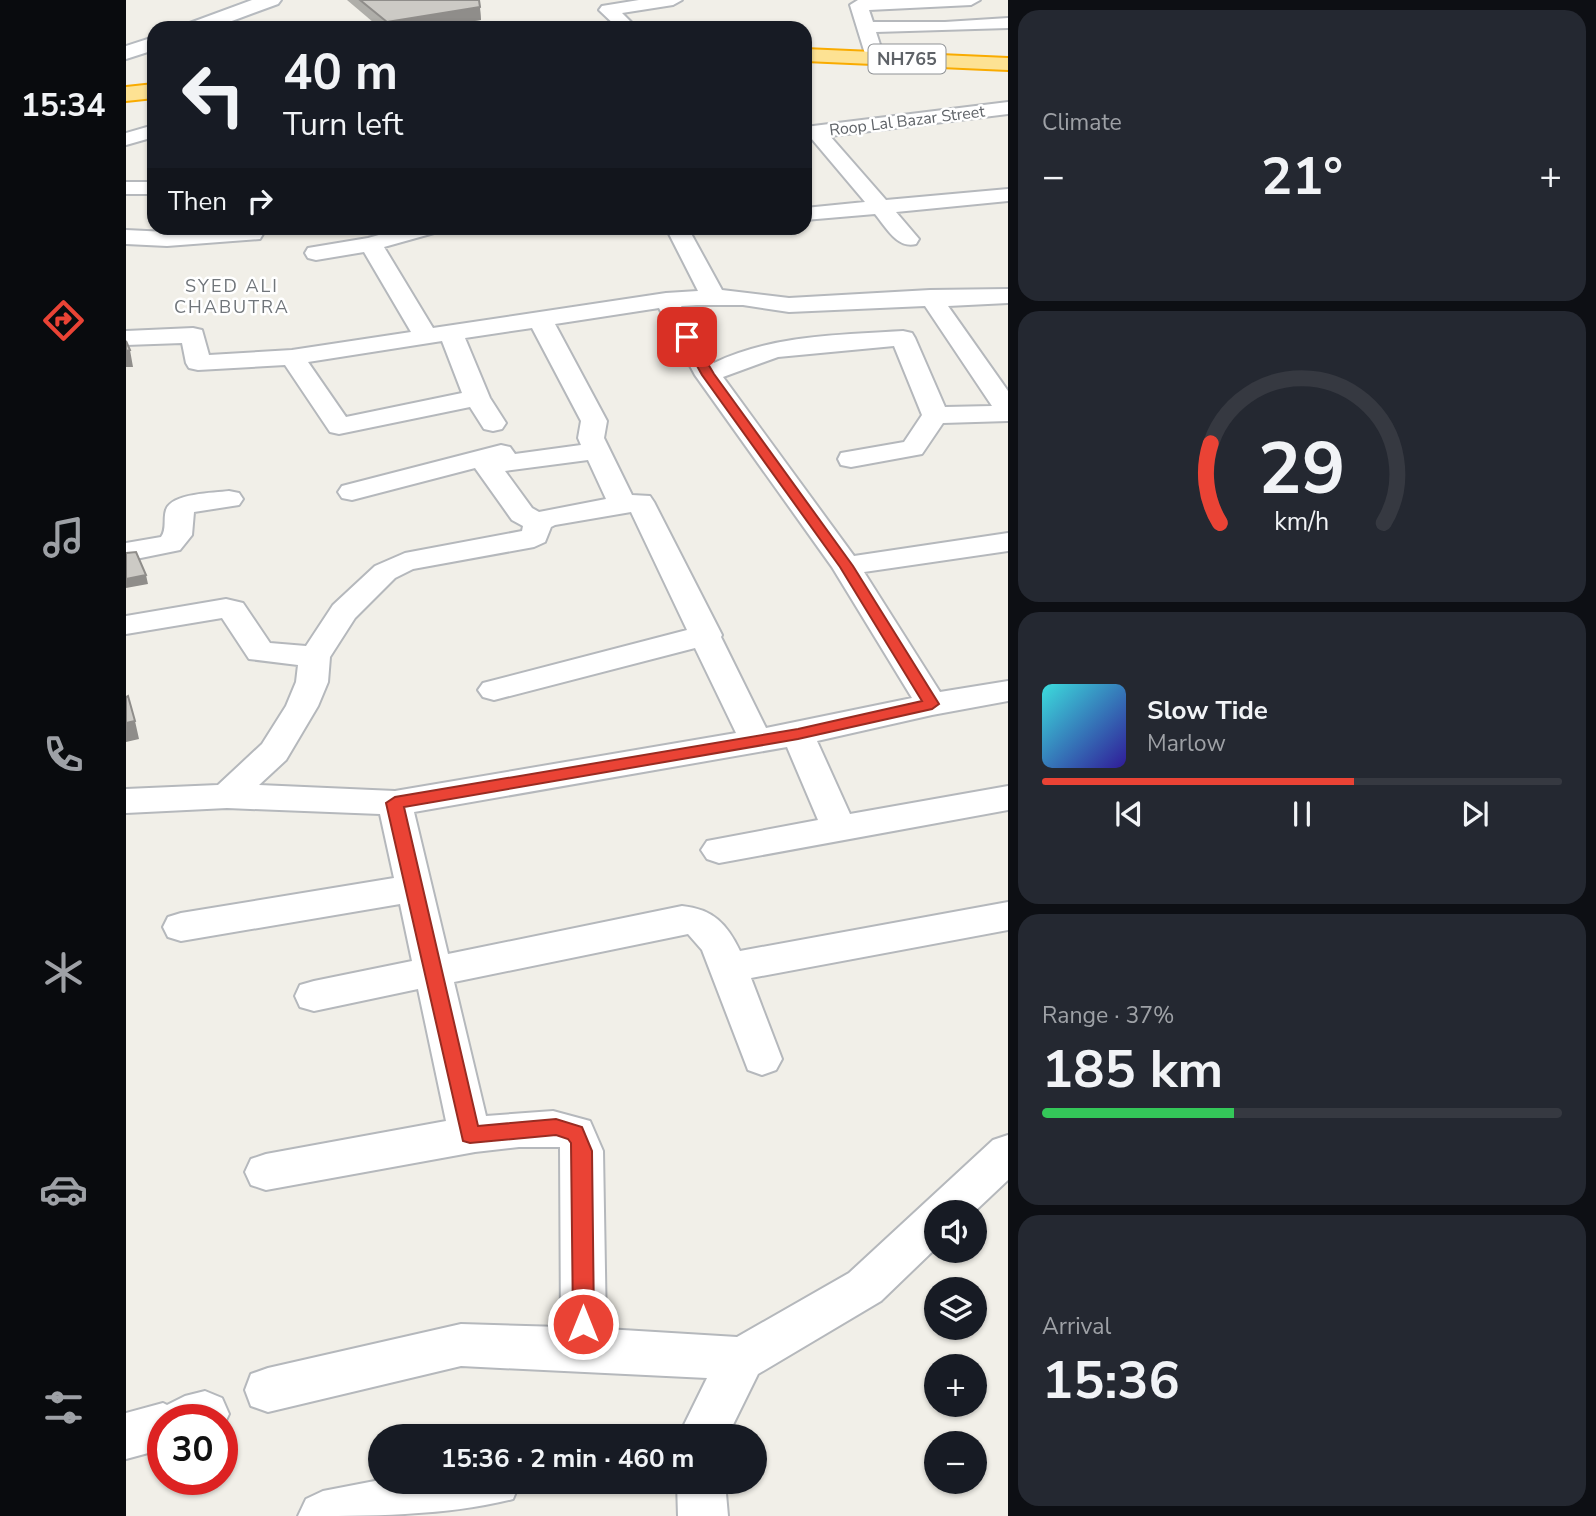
<!DOCTYPE html>
<html lang="en">
<head>
<meta charset="utf-8">
<style>
	body { margin:0; font-family:"Nunito Sans",sans-serif; background:#242831; color:#f1f3f6; height:100vh; display:flex; flex-direction:column; font-size:26px; white-space:nowrap }
	* { box-sizing:border-box; margin:0 }
	p { font-size:23px; color:#9ea1a6 }
	.icon { flex:none; width:38px; height:38px; fill:none; stroke:currentColor; stroke-width:2; stroke-linecap:round; stroke-linejoin:round }
	.map { position:relative; flex:1; overflow:hidden }
	.side { display:flex; flex-direction:column; gap:10px; padding:10px; background:#0d0f14; width:588px }
	.side>* { flex:none }
	.hud { position:absolute; left:21px; top:21px; width:665px; height:214px; border-radius:21px; box-shadow:0 2px 5px #0004; background:#171b24; color:#f1f3f6; overflow:hidden }
	.buttons { position:absolute; left:798px; top:1200px; display:grid; gap:14px }
	.buttons a { display:grid; place-items:center; width:63px; height:63px; border-radius:50%; background:#171b24; box-shadow:0 2px 5px #0004; font-size:35px }
	.speed { position:absolute; left:21px; top:1404px; display:flex; gap:14px; font-size:35px; font-weight:700; text-align:center }
	.speed>* { display:grid; place-content:center; width:91px; height:91px; border-radius:50%; background:#171b24; box-shadow:0 2px 5px #0004; line-height:1 }
	.speed .limit { border:10px solid #d22; background:#fff; color:#111 }
	.pin { position:absolute; display:grid; place-items:center; width:60px; height:60px; color:#fff; margin:-30px; border-radius:14px; box-shadow:0 4px 10px #0006 }
	.me { position:absolute; width:77px; margin:-38px; rotate:0deg; stroke-linejoin:round; filter:drop-shadow(0 0 5px #0008) }
	.turn { display:flex; align-items:center; gap:24px; height:147px; padding:0 21px; font-size:32px }
	.turn .icon { width:91px; height:91px; stroke-width:2.5 }
	.turn b { display:block; font-size:49px; line-height:60px }
	.then { display:flex; align-items:center; height:66px; padding:0 21px; background:#0003; gap:14px; font-size:26px }
	.big { font-size:52px; font-weight:700; line-height:1.1 }
	.side .tile { flex:1; display:flex; flex-direction:column; justify-content:center; gap:10px; min-width:0; padding:0 24px; border-radius:21px; background:#242831 }
	.side .dial { align-items:center; gap:0 }
	.dial svg { height:182px; overflow:visible; fill:none; stroke:#363941; stroke-width:7; stroke-linecap:round; text-anchor:middle }
	.dial text { fill:#f1f3f6; stroke:none }
	.song { display:flex; align-items:center; gap:21px }
	.cover { width:84px; height:84px; border-radius:10px; background:linear-gradient(135deg,hsl(180 70% 55%),hsl(250 70% 35%)) }
	.played { height:7px; border-radius:4px; background:linear-gradient(90deg,#ea4335 60%,#363941 60%) }
	.keys { display:flex; justify-content:space-around; direction:ltr }
	.heat { display:flex; justify-content:space-between; align-items:center; font-size:38px; direction:ltr }
	.charge { height:10px; border-radius:5px; background:linear-gradient(90deg,#34c759 37%,#363941 0) }
	.trip { position:absolute; left:242px; top:1424px; width:399px; height:70px; border-radius:35px; background:#171b24; box-shadow:0 2px 5px #0004; font-weight:700; line-height:70px; text-align:center }
	main { display:flex; flex:1; min-height:0 }
	.tab-bar { display:flex; flex-direction:column; width:126px; justify-content:space-around; align-items:center; background:#090b0e; color:#9ea1a6 }
	.tab-bar .icon { width:49px; height:49px }
	.tab-bar .on { color:#ea4335 }
	.tab-bar b { font-size:32px; color:#f1f3f6 }
	.map>svg:first-child { display:block }
	.lines { fill:none; stroke-linecap:round; stroke-linejoin:round }
	.street-casing { stroke:#b5b8bc; stroke-width:4 }
	.secondary-casing { stroke:#b6babf; stroke-width:4 }
	.highway-casing { stroke:#f9ab00; stroke-width:4 }
	.street { fill:#fff; fill-rule:evenodd }
	.secondary { fill:#fff; fill-rule:evenodd }
	.highway { fill:#fde293; fill-rule:evenodd }
	.wall { fill:#afaea9 }
	.shaded-wall { fill:#8f8d8a }
	.building { fill:#cccac5; stroke:#8f8d8a; stroke-width:2 }
	.route { fill:#ea4335; stroke:#982c22; stroke-width:2 }
	.labels { text-anchor:middle; dominant-baseline:central; stroke-width:5; stroke-linejoin:round; paint-order:stroke }
	.far-street-label { font-size:16px; fill:#5f6368; stroke:#fff }
	.shield { fill:#fff; stroke:#8f9295; stroke-width:2 }
	.shield-label { font-size:18px; font-weight:bold; fill:#5f6368 }
	.far-neighbourhood-label { font-size:18px; letter-spacing:2px; fill:#70757a; stroke:#fff }
</style>
</head>
<body>
<main>
<nav class="tab-bar">
<b>15:34</b>
<svg class="icon on" aria-label="directions" viewBox="0 0 24 24"><path d="M12 3l9 9-9 9-9-9zM9 14v-3h6M13 9l2 2-2 2"/></svg>
<svg class="icon" aria-label="music" viewBox="0 0 24 24"><path d="M9 18V5l10-2v13"/><circle cx="6" cy="18" r="3"/><circle cx="16" cy="16" r="3"/></svg>
<svg class="icon" aria-label="phone" viewBox="0 0 24 24"><path d="M5 4h4l2 5-3 2q2 4 5 5l2-3 5 2v4C11 20 4 13 5 4z"/></svg>
<svg class="icon" aria-label="climate" viewBox="0 0 24 24"><path d="M12 3v18M4 7l16 10M4 17L20 7"/></svg>
<svg class="icon" aria-label="car" viewBox="0 0 24 24"><path d="M5 17H2v-5l4-1 3-4h7l3 4 3 1v5h-3M9 17h6M6 11h13"/><circle cx="7" cy="17" r="2"/><circle cx="17" cy="17" r="2"/></svg>
<svg class="icon" aria-label="filters" viewBox="0 0 24 24"><path d="M4 7h16M4 17h16"/><circle cx="9" cy="7" r="2"/><circle cx="15" cy="17" r="2"/></svg>
</nav>
<div class="map">
<svg width="882" height="1516" viewBox="0 0 882 1516">
	<rect width="100%" height="100%" fill="#f1efe8"/>
	<g class="lines">
		<g class="street-casing">
			<path id="street" d="M513,0H556L547,5L496,13L511,28H492L473,10L476,6Z
				M732,0H854L845,5L743,10L747,22H819L882,18V28L750,32L758,57L749,63L740,57L724,5Z
				M882,102V114L704,136L760,200L882,189V201L770,212L793,239L790,244C771,249 760,227 749,214L679,220V208L739,202L685,138L679,139V127Z
				M28,125V137L0,145V133Z
				M0,182H28V194H0Z
				M127,228L134,229L137,234L134,239L41,246L0,244V230L41,232Z
				M278,228H311L308,233L258,247L307,328L540,293L572,291L540,228H562L596,290L663,298L804,290L882,289V303L822,306L882,391V421L817,423L796,454L725,467L715,465L712,459L715,453L778,442L796,415L768,346L652,357L597,377L728,556L882,533V551L738,572L814,692L882,681V701L806,715L691,741L724,814L882,786V810L593,863L581,859L575,850L581,841L692,820L661,747L288,812L322,954L556,906C587,909 601,924 614,951L882,902V930L625,978L656,1059L650,1070L636,1075L622,1070L576,950L562,934L328,982L360,1116L427,1111L464,1121L477,1151L480,1329L611,1337L723,1273L867,1140L882,1135V1180L847,1213H810V1248L755,1301L632,1374L601,1437H552L581,1378L335,1366L142,1412L125,1406L119,1390L125,1374L142,1368L335,1324L435,1327L434,1147H393L349,1152L140,1190L125,1185L119,1172L125,1159L140,1154L320,1121L292,989L188,1011L174,1007L169,996L174,985L188,981L286,961L274,904L55,941L42,937L37,927L42,917L55,913L268,878L254,814L101,808L0,813V789L92,785L136,744L160,706L170,682L172,665L123,659L96,618L0,634V616L100,599L117,603L144,643L180,646L207,605L249,566L279,553L396,531L397,526L386,520L349,468L226,500L216,498L212,492L216,486L375,445L384,447L389,454L455,445L452,438L455,421L406,328L339,338L364,398L380,423L376,429L367,431L358,429L344,407L213,434L204,432L159,365L72,370L63,368L60,363L56,343L0,345V331L67,328L76,330L83,355L166,350L285,332L238,252L190,260L182,258L179,253L182,248L242,238ZM571,305H617L663,312L799,306L866,406L819,407L789,338L786,333L777,331C714,335 645,335 588,363L555,306ZM533,308L569,375L706,567L786,698L640,728L595,637L596,635L528,502L524,496L506,495L478,438L481,421L429,324ZM316,341L336,393L220,417L182,362ZM462,460L480,499L413,512L406,508L379,471ZM505,512L561,630L357,683L352,690L357,697L368,700L569,648L610,733L269,791L133,785L160,760L192,706L202,682L204,657L229,618L269,578L287,569L408,547L419,542L425,527L429,525Z
				M103,491L113,493L117,499L113,505L68,512L66,535L54,550L0,561V543L35,537C41,529 37,519 40,510C45,493 88,493 103,491Z
				M79,1391L96,1398L103,1414L96,1429V1419H37V1449L0,1459V1413L37,1403L41,1405L59,1396Z
				M254,1480V1482H394L387,1499C321,1516 242,1516 172,1516L180,1499L197,1491Z
				M551,1482H599L602,1516H552Z"/>
		</g>
		<g class="secondary-casing">
			<path id="secondary" d="M126,0H155L152,4L87,28H58L61,24Z
				M28,37V50L0,59V46Z"/>
		</g>
		<g class="highway-casing">
			<path id="highway" d="M679,49L882,58V70L679,61Z
				M28,84V98L0,101V87Z"/>
		</g>
		<use href="#street" class="street"/>
		<use href="#secondary" class="secondary"/>
		<use href="#highway" class="highway"/>
	</g>
	<path class="wall" d="M221,0H353L355,20L303,28H254Z"/>
	<path class="shaded-wall" d="M354,7L355,20L303,28H261V22Z
		M4,350L7,367H0V351Z
		M20,575L22,584L0,588V579Z
		M9,721L13,739L0,742V723Z"/>
	<path class="building" d="M234,0H353L354,7L261,22Z
		M0,341L4,350L0,351Z
		M10,552L20,575L0,579V553Z
		M2,696L9,721L0,723V697Z"/>
	<path class="route" d="M561,334L565,335L588,374L727,566L813,704L806,709L672,739L278,807L352,1126L430,1119L456,1127L466,1151L468,1324L465,1331L457,1334L450,1331L447,1324L445,1143L442,1139L430,1135L344,1143L337,1141L260,803L269,797L672,729L796,701L714,567L576,375L555,337Z"/>
	<g class="labels">
		<g class="far-street-label">
			<text transform="translate(781 121) rotate(-7)">Roop Lal Bazar Street</text>
		</g>
		<rect class="shield" x="742.5" y="44.5" width="77" height="29" rx="5"/>
		<g class="shield-label">
			<text x="781" y="59">NH765</text>
		</g>
		<g class="far-neighbourhood-label">
			<text x="106" y="286">SYED ALI<tspan x="106" dy="21">CHABUTRA</tspan></text>
		</g>
	</g>
</svg>
<div class="buttons">
<a><svg class="icon" aria-label="sound" viewBox="0 0 24 24"><path d="M4 9h4l5-4v14l-5-4H4zM17 9q2 3 0 6"/></svg></a>
<a><svg class="icon" aria-label="layers" viewBox="0 0 24 24"><path d="M12 4l9 5-9 5-9-5zM3 14l9 5 9-5"/></svg></a>
<a>+</a>
<a>−</a>
</div>
<div class="speed"><div class="limit">30</div></div>
<div class="pin" style="left:561px;top:337px;background:#d93025"><svg class="icon" aria-label="arrive" viewBox="0 0 24 24"><path d="M6 21V4h12l-3 4 3 4H6"/></svg></div>
<svg class="me" style="left:457px;top:1324px" viewBox="-20 -20 40 40"><circle r="17" fill="#ea4335" stroke="#fff" stroke-width="3"/><path d="M0-11L8 9 0 5-8 9z" fill="#fff"/></svg>
<div class="trip">15:36 · 2 min · 460 m</div>
<div class="hud">
<div class="turn"><svg class="icon" aria-label="left" viewBox="0 0 24 24"><path d="M17 20v-9H6M10 6l-5 5 5 5"/></svg><div><b>40 m</b>Turn left</div></div>
<div class="then">Then<svg class="icon" aria-label="right" viewBox="0 0 24 24"><path d="M7 20v-9h11M14 6l5 5-5 5"/></svg></div>
</div>
</div>
<section class="side">
<div class="tile"><p>Climate</p>
<div class="heat"><a>−</a><b class="big">21°</b><a>+</a></div>
</div>
<div class="tile dial"><svg viewBox="0 0 100 80">
<path d="M14 69A42 42 0 1 1 86 69"/>
<path d="M14 69A42 42 0 0 1 10 34" stroke="#ea4335"/>
<text x="50" y="56" font-size="32" font-weight="700">29</text>
<text x="50" y="72" font-size="11">km/h</text>
</svg></div>
<div class="tile">
<div class="song"><i class="cover"></i><div><b>Slow Tide</b><p>Marlow</p></div></div>
<div class="played"></div>
<div class="keys"><svg class="icon" aria-label="previous" viewBox="0 0 24 24"><path d="M18 5L8 12l10 7zM5 5v14"/></svg><svg class="icon" aria-label="pause" viewBox="0 0 24 24"><path d="M8 5v14M16 5v14"/></svg><svg class="icon" aria-label="next" viewBox="0 0 24 24"><path d="M6 5l10 7-10 7zM19 5v14"/></svg></div>
</div>
<div class="tile"><p>Range · 37%</p><b class="big">185 km</b><div class="charge"></div></div>
<div class="tile"><p>Arrival</p><b class="big">15:36</b></div>
</section>
</main>
</body>
</html>
